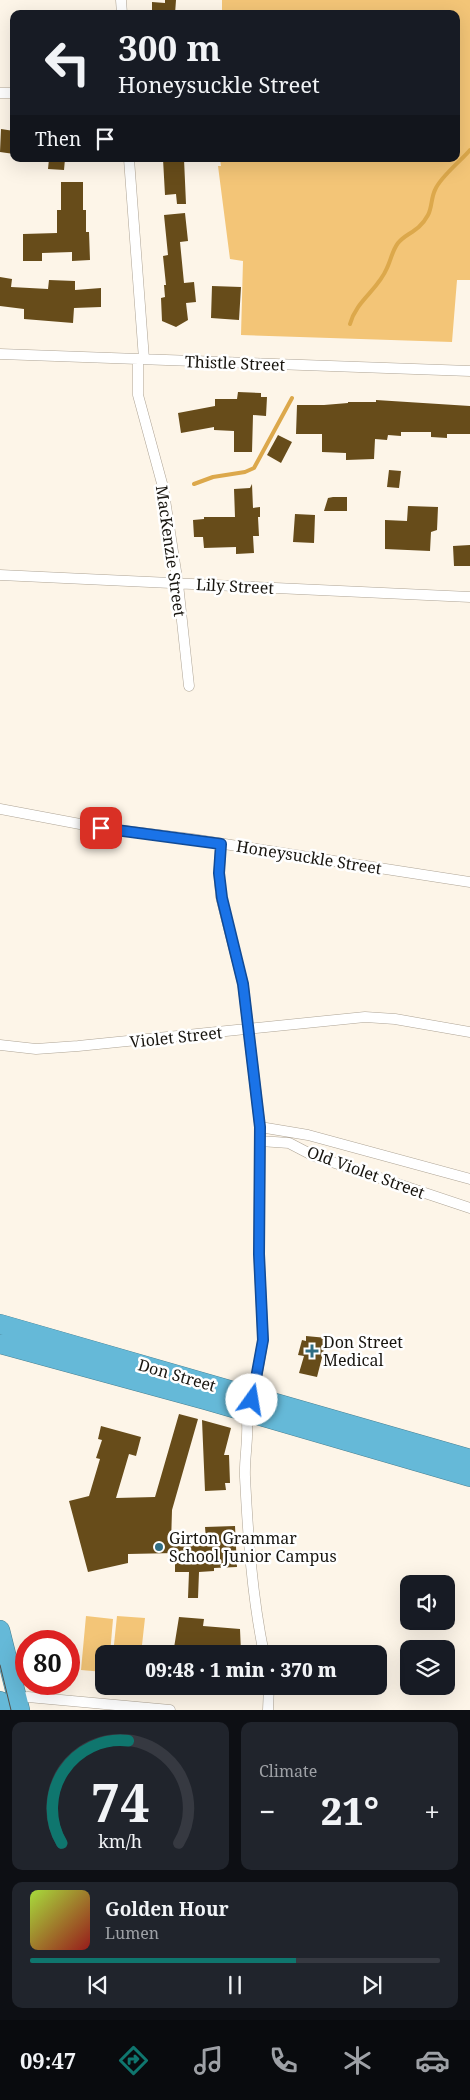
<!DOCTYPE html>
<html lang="en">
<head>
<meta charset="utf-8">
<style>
	body { margin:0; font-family:"Noto Serif",serif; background:#20242c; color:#f1f3f6; height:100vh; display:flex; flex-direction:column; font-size:19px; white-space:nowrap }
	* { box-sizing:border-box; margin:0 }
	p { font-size:16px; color:#9ea1a6 }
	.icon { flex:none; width:28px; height:28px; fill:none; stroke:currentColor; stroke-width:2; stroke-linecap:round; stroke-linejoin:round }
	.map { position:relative; height:1710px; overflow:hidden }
	.drawer { display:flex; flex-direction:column; gap:12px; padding:12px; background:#0d0f14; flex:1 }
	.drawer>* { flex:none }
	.banner { position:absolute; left:10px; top:10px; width:450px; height:152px; border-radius:10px; box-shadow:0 5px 20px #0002; background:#171b24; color:#f1f3f6; overflow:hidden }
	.fabs { position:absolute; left:400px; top:1575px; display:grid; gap:10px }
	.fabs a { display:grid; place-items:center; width:55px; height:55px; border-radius:10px; background:#171b24; box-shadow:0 5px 20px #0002; font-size:25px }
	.speed { position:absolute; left:15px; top:1630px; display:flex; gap:10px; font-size:25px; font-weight:700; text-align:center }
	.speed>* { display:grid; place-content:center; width:65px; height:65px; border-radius:50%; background:#171b24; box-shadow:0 5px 20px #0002; line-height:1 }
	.speed .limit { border:8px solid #d22; background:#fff; color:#111 }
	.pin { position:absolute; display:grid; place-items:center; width:42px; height:42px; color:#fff; margin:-21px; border-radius:10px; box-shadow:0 2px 8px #0006 }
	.me { position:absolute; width:55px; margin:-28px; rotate:13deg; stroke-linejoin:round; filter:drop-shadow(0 0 4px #0008) }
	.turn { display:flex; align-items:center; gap:18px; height:105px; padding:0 25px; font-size:22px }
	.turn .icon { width:65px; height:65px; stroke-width:2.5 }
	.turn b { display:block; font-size:35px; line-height:42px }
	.then { display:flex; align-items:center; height:48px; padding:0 25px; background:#0003; gap:10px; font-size:19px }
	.big { font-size:38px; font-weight:800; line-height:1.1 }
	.drawer .card { flex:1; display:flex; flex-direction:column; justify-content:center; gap:8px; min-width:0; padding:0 18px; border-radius:10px; background:#20242c }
	.drawer .dial { align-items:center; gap:0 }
	.dial svg { height:130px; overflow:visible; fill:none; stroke:#363941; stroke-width:7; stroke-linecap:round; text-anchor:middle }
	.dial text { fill:#f1f3f6; stroke:none }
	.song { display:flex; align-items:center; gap:15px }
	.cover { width:60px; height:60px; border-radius:8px; background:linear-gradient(135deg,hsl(80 70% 55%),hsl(0 70% 35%)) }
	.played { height:5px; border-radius:2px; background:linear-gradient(90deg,#0f766e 65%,#363941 65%) }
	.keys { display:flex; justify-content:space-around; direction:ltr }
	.heat { display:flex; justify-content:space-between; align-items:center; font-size:28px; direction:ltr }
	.drawer .tiles { flex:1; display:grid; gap:12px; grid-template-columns:1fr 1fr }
	.card:last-child { grid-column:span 2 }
	.trip { position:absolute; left:95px; top:1645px; width:292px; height:50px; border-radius:10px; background:#171b24; box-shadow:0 5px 20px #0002; font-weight:800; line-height:50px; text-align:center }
	.tabs { display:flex; height:80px; justify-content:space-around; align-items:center; background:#090b0e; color:#9ea1a6 }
	.tabs .icon { width:35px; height:35px }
	.tabs .selected { color:#0f766e }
	.tabs b { font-size:22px; color:#f1f3f6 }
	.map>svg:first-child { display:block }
	.green { fill:#f3c577 }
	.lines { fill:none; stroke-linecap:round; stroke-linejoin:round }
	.stream { stroke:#dca84b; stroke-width:4 }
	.building { fill:#674c1a }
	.street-casing { stroke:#aea495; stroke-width:11 }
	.highway-casing { stroke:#4a8092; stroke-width:20 }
	.street { stroke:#fff; stroke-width:10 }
	.highway { stroke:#65b9d8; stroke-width:19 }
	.tram { stroke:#534f47; stroke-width:1 }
	.route-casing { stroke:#114b97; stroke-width:12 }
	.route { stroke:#1a73e8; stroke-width:9 }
	.poi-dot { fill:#306e84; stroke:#fff; stroke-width:2 }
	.labels { text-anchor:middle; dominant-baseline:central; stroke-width:5; stroke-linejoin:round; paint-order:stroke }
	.street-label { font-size:16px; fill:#18150f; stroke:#fff }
	.poi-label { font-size:16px; fill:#18150f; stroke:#fff; text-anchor:start }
</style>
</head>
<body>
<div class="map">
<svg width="470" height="1710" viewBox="0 0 470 1710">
	<rect width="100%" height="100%" fill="#fdf5e8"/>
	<path class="green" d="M222,0H470V280H457L452,342L241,335L243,261L230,259L218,166H221L220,159H456V14H222Z
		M86,1616L113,1619L110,1654H104V1672L81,1670Z
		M117,1616L145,1618L141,1654H113Z"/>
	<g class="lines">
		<path class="stream" d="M350,324C356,301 378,290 387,268C391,260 392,251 398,243C406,233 419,232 428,215C432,208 431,198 435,190C440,177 461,161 470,150
			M194,484L213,477L245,472L254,468L292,398"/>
	</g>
	<path class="building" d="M165,0H176L175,14H152V2L165,3Z
		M1,129L14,131V154L0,152Z
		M49,159H65L64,170L48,169Z
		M163,159H184L186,204H177L176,194L165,195Z
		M61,182H83V210H86V232H89L90,260L72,261V252L42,253V261H23V234L57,233V210H61Z
		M185,213L188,241L180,242L184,283L194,282L196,302L186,303L188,320L176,327L162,321L161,298L165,297L164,285H166L163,256L168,255L164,215Z
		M0,277L12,279L11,287L48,289L49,280L75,281V290L101,288V307L74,308L73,323L24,319V309L0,306Z
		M212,286L241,287L239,320L211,318Z
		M238,392L261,393V397H267L266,416L253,415L252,452H234V431L214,430V427L181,433L178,413L215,406V399H237Z
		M376,400L470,406V434H447V438L431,437V432H401V436L388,435L387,440L375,439L374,459L346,460V453L322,452V434H296L297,405H324L348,403V402H376Z
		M278,435L292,442L281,463L267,455Z
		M389,470L401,471L399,488L387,487Z
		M252,484L253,508L260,507V517H258L259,536H253L254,553L236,554V547L204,548L203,537H194L193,520L204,519V517H235L234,489L250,488Z
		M333,497H347V511H324L328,498Z
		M408,506L438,507L437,530L431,532L430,551L385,549V520L407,521Z
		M295,514L315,515L314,543L293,542Z
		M470,545V566H454L453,546Z
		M306,1336L327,1338L317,1377L299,1373L304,1356L298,1355L302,1340L306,1341Z
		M179,1414L198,1419L172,1510L171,1544L203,1543V1539H206L205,1527L235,1526L237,1567L214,1568V1571L199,1572L198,1598H188L189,1572H175V1553L128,1554V1563L88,1572L69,1501L89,1496L100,1459L96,1458L102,1440L98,1439L101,1426L141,1437L136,1456L129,1454L116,1498L155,1497Z
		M202,1420L231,1428L224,1455H229L230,1483H225L226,1490L205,1491Z
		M179,1617L204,1619L203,1626L240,1629L241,1653L190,1647L189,1654H173Z"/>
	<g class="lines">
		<g class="street-casing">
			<path id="street" d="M121,0L122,14
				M0,93H14
				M129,159L144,359
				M0,354L470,371
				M138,359V395L163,487L178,584L189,686
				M0,575L470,597
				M0,809L101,828L192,839L470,882
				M221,844L219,873L221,897L243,984L260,1127L259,1254L263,1340L253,1397
				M0,1045L36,1049L78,1046L365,1017L395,1019L470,1032
				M260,1127L308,1135L470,1179
				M260,1141L289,1143L314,1156L470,1208
				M246,1412C250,1434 244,1455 245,1477C248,1536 252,1596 264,1654
				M17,1698L28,1697L170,1710
				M268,1710L269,1686"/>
		</g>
		<g class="highway-casing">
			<path id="highway" d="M0,1324L470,1459
				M0,1344L206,1400L470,1477
				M0,1630L20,1710
				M0,1701L2,1710"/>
		</g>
		<use href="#street" class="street"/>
		<use href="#highway" class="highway"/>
		<path class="tram" d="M0,1665L11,1710"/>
	</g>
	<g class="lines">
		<g class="route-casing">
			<path id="route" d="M101,828L221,844L219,873L222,898L243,984L260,1127L259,1254L263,1340L252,1400"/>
		</g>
		<use href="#route" class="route"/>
	</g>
	<g class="poi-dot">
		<path d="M309.5 1343.5h5v5h5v5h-5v5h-5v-5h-5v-5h5z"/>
		<circle cx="159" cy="1547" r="5"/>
	</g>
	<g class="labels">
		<g class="street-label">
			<text transform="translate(235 363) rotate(2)">Thistle Street</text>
			<text transform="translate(171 551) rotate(82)">MacKenzie Street</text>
			<text transform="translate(235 586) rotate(3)">Lily Street</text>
			<text transform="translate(309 857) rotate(9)">Honeysuckle Street</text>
			<text transform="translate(176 1037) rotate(-6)">Violet Street</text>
			<text transform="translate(366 1172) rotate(20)">Old Violet Street</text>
			<text transform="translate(177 1375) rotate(16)">Don Street</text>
		</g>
		<g class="poi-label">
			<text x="323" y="1342">Don Street<tspan x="323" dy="18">Medical</tspan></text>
			<text x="169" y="1538">Girton Grammar<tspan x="169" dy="18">School Junior Campus</tspan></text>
		</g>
	</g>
</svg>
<div class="fabs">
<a><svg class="icon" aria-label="sound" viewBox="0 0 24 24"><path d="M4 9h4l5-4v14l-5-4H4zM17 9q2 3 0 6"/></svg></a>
<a><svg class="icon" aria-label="layers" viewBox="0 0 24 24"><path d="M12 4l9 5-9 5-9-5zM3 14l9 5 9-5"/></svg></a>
</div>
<div class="speed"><div class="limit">80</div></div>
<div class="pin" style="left:101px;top:828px;background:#d93025"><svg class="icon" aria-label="arrive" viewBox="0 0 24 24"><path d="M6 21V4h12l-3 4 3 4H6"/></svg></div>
<svg class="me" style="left:252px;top:1400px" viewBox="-20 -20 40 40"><circle r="19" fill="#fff"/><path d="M0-13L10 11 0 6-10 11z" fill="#1a73e8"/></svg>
<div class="trip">09:48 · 1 min · 370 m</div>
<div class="banner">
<div class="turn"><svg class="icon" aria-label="left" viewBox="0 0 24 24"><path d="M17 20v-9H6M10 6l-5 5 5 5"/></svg><div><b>300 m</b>Honeysuckle Street</div></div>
<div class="then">Then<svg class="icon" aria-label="arrive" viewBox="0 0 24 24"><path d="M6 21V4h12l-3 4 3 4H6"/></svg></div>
</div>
</div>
<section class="drawer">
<div class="tiles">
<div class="card dial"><svg viewBox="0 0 100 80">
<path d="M14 69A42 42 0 1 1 86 69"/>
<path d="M14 69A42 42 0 0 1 55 6" stroke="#0f766e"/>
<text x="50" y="56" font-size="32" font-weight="700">74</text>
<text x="50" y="72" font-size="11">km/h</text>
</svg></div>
<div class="card"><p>Climate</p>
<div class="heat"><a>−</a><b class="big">21°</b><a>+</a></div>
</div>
<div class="card">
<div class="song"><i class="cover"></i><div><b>Golden Hour</b><p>Lumen</p></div></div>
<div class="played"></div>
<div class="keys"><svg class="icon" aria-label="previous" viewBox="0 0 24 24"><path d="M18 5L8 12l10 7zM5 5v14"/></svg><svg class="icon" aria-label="pause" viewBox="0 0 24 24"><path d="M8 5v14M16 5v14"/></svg><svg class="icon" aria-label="next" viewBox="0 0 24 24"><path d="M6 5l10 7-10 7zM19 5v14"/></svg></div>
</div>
</div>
</section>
<nav class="tabs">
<b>09:47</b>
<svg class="icon selected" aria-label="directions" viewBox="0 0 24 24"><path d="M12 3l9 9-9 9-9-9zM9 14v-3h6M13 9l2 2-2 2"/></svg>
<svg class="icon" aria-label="music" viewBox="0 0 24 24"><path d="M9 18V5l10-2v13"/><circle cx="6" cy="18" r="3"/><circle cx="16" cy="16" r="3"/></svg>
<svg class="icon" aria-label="phone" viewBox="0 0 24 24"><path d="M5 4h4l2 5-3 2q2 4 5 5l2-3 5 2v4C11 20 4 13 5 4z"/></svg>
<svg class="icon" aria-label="climate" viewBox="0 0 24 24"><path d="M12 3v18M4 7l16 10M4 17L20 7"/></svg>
<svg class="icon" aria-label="car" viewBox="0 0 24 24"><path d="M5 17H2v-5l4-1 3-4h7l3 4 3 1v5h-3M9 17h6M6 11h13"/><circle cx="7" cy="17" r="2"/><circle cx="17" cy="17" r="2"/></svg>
</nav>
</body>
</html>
